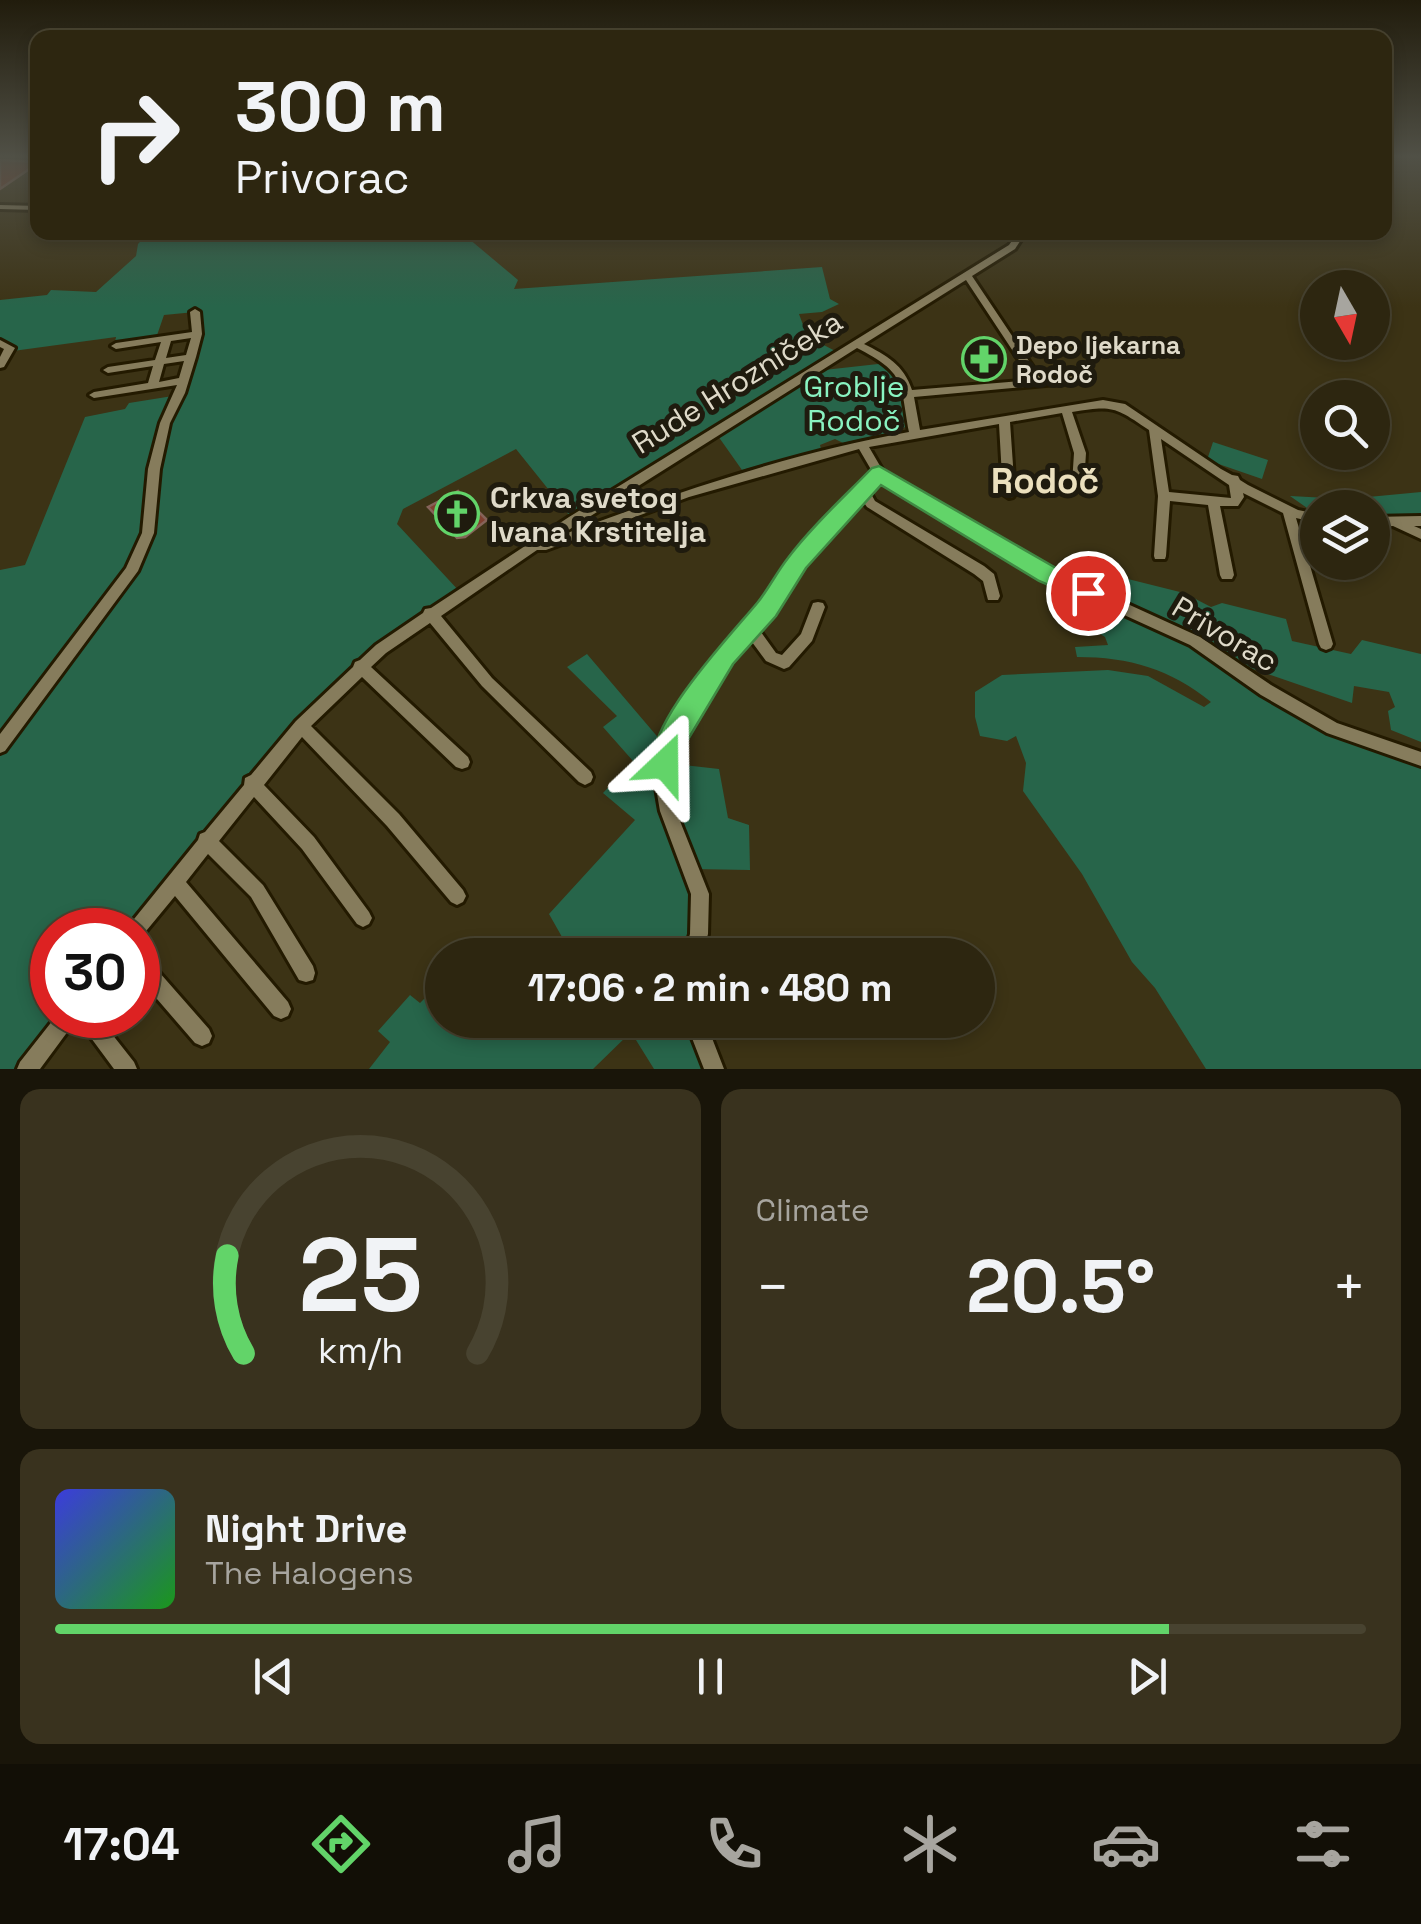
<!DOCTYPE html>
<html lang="en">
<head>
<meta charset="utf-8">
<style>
	body { margin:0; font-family:"Space Grotesk",sans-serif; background:#39321e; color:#f1f3f6; height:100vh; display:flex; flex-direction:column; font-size:38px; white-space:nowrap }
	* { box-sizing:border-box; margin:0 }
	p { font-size:32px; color:#a7a59f }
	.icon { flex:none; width:55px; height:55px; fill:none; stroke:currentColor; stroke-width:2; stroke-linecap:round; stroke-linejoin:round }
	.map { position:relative; height:1069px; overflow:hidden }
	.drawer { display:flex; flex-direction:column; gap:20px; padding:20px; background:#191509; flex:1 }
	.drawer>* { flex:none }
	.top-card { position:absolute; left:30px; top:30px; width:1362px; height:210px; border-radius:20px; box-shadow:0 5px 15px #0003,0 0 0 2px #484330; background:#2d2610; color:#f1f3f6; overflow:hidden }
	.needle { width:65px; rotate:171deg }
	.fabs { position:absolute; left:1300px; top:270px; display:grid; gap:20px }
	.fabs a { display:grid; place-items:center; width:90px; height:90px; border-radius:50%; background:#2d2610; box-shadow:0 5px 15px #0003,0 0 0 2px #484330; font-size:50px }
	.speed { position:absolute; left:30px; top:908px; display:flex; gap:20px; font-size:50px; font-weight:700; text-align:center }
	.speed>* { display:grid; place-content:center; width:130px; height:130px; border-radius:50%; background:#2d2610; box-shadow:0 5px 15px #0003,0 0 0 2px #484330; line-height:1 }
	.speed .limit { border:15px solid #d22; background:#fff; color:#111 }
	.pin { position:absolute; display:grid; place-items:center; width:85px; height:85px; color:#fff; margin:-42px; border:5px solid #fff; border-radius:50%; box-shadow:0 2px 10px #0007 }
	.me { position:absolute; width:110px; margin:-55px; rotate:23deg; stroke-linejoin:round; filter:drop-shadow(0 0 8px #0008) }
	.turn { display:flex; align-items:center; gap:35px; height:210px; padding:0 40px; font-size:45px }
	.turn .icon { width:130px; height:130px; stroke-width:2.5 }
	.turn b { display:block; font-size:70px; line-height:85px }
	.big { font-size:75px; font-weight:700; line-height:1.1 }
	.drawer .widget { flex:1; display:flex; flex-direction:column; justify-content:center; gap:15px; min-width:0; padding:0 35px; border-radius:20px; background:#39321e }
	.drawer .dial { align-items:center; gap:0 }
	.dial svg { height:260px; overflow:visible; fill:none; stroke:#484330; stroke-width:7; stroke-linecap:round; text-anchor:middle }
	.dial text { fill:#f1f3f6; stroke:none }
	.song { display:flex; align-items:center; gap:30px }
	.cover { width:120px; height:120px; border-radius:15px; background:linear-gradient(135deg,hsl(240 70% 55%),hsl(120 70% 35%)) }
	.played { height:10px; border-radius:5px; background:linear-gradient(90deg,#62d469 85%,#484330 85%) }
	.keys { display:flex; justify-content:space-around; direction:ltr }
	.heat { display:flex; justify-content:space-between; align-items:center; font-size:55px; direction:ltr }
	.drawer .tiles { flex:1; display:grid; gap:20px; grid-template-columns:1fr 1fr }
	.widget:last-child { grid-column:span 2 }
	.trip { position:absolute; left:425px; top:938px; width:570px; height:100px; border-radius:50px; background:#2d2610; box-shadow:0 5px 15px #0003,0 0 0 2px #484330; font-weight:700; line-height:100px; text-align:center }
	.menu { display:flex; height:160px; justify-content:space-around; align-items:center; background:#120f06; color:#a7a59f }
	.menu .icon { width:70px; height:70px }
	.menu .on { color:#62d469 }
	.menu b { font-size:45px; color:#f1f3f6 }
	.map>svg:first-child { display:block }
	.green { fill:#27654a }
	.building { fill:#804030; stroke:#856359; stroke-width:2.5 }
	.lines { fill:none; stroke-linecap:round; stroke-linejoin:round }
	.minor-casing { stroke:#231a00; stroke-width:6 }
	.minor { fill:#867c5c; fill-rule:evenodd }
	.route { fill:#62d469; stroke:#408a44; stroke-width:2.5 }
	.labels { text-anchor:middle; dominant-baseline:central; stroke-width:10; stroke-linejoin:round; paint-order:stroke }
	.far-poi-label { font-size:25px; font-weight:bold; fill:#dfdac9; stroke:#1f1b0e; text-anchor:start }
	.street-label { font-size:30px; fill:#dfdac9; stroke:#1f1b0e }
	.park-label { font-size:30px; fill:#89f3c1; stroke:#1f1b0e }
	.poi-label { font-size:30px; font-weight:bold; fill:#dfdac9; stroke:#1f1b0e; text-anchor:start }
	.quarter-label { font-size:35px; font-weight:bold; fill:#ebe0be; stroke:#1f1b0e }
</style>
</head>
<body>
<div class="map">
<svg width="1421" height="1069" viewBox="0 0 1421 1069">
	<rect width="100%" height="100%" fill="#3c3315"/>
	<path class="green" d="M148,233H462L518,280L514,289L822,267L830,299L839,304L822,312L799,314L810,344L818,342L841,354L573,520L516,449L403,509L397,524L460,592L359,665L133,930H52V1015H67L24,1069H0V570L25,565L85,417L125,409L129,403L179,395L191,357L195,312L164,315L155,341L114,347L116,337L13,351L0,343V300L47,295L51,290L96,292L136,256L138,244Z
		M887,363L896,368L905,427L898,431L843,443L835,439L820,445L821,449L742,470L718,436L824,370Z
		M1213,442L1268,460L1262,479L1207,460Z
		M1421,492V518L1373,520L1372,508H1318L1317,515L1290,496L1347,499Z
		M1124,578L1184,593L1211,607L1222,603L1286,619L1292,641L1351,654L1362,640L1421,654V742L1391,730L1388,711L1395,707L1389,692L1354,686L1352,703L1227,660L1305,713L1421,759V1069H1206L1155,988L1132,962L1082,874L1023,791L1026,763L1016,736L1007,741L980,736L975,717V692L1002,675L1108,670L1148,676L1204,707L1211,702C1170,669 1130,657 1077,657L1075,647L1108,645L1105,637L1076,619L1087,593L1120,607Z
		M587,654L667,748L666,763L719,769L728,818L749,825L750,870L693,869V955H554L566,944L549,914L635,820L603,793L633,761L603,727L617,716L567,667Z
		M442,981V1020H695L714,1069H654L631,1032L593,1069H369L390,1042L378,1031L410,995L420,1003Z"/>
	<path class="building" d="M0,160L38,162V170H28L0,189Z
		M458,491L487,520L465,537L457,538L428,507Z"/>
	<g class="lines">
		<g class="minor-casing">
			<path id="minor" d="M0,205L38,206V210L0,209Z
				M1018,232H1026L1015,249L972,276L1041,379L1089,375L1094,378L1089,381L914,397L920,430L1103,400L1125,404L1221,469L1232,475L1238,476L1240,480L1248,485L1298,510L1318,514V523L1296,518L1333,644L1331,648L1326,650L1321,648L1319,644L1283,513L1243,493L1244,497L1238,506H1220L1234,575L1232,579H1222L1220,575L1208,505L1170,501L1166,556L1165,559H1155L1154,556L1158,496L1149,430C1115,407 1113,405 1072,412L1086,453L1084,484L1078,488L1072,484L1074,453L1062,413L1010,422L1015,494L1013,497L1009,498L1003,494L999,424L869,447L883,471L1053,570L1200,637L1271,685L1337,723L1421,752V766L1327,733L1261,695L1190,645L1043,578L880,480L870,492L875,501L984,566L994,574L1000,596L998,600H988L983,581L974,574L867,507L862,500L803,565L772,613L758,628L776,653L782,655L801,634L813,603L818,602L823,603L825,607L812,641L789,667L784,669L766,661L749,638L729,660L675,750L671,782L676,811L709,894L708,934L702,955H684L690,934L691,894L660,811L655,782L659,748L719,652L762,605L793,559L873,473L859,449L689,497L546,550H537L441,616L492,678L591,772L593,777L591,782L585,785L579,782L482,686L430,623L386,653L371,667L468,757L470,762L468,767L462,769L456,767L362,677L311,726L399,814L463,890L466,896L463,902L457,905L451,902L387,826L302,737L264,785L314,837L369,912L372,918L369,924L363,927L357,924L302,849L254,797L219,841L263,885L313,966L315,973L313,980L306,982L299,980L251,897L208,854L186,882L288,1002L291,1009L288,1016L281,1019L274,1016L175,896L142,936L138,938V930H127L130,924L198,840L200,834L205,832L244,785L245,778L251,775L296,721L353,667L355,662L360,660L376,645L423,613L425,609L431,608L569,517L1009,245ZM966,280L1032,380L912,390C904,365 886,355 864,344ZM857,348C906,373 900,382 909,432C789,453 673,494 559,536ZM1161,439L1229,485L1231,498L1169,492Z
				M195,309L200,312L202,334L196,357L185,393L170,423L160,469L154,533L138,571L5,751L0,753V734L126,568L142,533L148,469L160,423L177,385L94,398L89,395L94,392L148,383L153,366L108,373L103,370L108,367L155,360L161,342L116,349L111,346L116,343L192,332L190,312ZM191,338L186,355L166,358L171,341ZM184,361L179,378L159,382L164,364Z
				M0,340L15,348L4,367L0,368V357L4,349L0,347Z
				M1421,516V526H1414L1421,529V539L1393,526L1372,527V517Z
				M138,954L145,956L209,1029L212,1036L209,1043L202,1046L195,1043L138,977Z
				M57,1015H97L134,1062L137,1069H114L77,1019L40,1069H17L20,1062Z
				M685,1020H705L724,1069H704Z"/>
		</g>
		<use href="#minor" class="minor"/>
	</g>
	<linearGradient id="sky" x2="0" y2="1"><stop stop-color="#211c0c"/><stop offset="0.51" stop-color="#505046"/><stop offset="1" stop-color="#505046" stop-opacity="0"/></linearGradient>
	<rect width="1421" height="307" fill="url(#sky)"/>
	<path class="route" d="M879,466L1056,568L1096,586L1100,593L1096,600L1088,602L1039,581L881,485L806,568L776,616L733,664L681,751L675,773L665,777L655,773C637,732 732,634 758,602C769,588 777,572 788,558C812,526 844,497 872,468Z"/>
	<defs>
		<g id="pharmacy-ring" transform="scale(2.25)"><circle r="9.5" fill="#1f1b0e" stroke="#62d469" stroke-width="1.5"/><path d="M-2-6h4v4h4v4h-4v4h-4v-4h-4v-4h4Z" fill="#62d469"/></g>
		<g id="church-ring" transform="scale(2.25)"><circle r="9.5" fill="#1f1b0e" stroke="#62d469" stroke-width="1.5"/><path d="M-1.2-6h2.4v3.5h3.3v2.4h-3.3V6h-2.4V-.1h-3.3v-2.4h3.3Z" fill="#62d469"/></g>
	</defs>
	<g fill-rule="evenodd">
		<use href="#pharmacy-ring" x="984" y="359"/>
		<use href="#church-ring" x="457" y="514"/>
	</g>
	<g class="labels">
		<g class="far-poi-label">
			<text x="1016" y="345">Depo ljekarna<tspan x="1016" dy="29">Rodoč</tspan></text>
		</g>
		<g class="street-label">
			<text transform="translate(737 382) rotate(-32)">Rude Hrozničeka</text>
			<text transform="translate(1225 634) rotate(31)">Privorac</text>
		</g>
		<g class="park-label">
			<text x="854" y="386">Groblje<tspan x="854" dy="34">Rodoč</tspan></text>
		</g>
		<g class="poi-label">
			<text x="490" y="497">Crkva svetog<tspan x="490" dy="34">Ivana Krstitelja</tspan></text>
		</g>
		<g class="quarter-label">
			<text x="1045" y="481">Rodoč</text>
		</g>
	</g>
</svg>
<div class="fabs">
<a><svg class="needle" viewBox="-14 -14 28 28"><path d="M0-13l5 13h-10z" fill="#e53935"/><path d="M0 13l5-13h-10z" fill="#a7a59f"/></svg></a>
<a><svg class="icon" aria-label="search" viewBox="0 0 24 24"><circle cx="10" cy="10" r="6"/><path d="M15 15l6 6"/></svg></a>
<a><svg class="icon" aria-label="layers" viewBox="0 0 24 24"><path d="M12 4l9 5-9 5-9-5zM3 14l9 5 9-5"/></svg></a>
</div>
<div class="speed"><div class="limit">30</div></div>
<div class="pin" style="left:1088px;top:593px;background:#d93025"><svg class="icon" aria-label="arrive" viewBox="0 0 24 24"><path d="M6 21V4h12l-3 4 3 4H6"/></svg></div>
<svg class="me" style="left:665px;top:764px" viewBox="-20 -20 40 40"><path d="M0-17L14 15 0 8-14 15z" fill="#62d469" stroke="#fff" stroke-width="4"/></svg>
<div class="trip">17:06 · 2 min · 480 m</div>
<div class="top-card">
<div class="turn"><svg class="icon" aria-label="right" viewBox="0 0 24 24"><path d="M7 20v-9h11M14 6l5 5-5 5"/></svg><div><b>300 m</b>Privorac</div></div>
</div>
</div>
<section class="drawer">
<div class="tiles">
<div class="widget dial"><svg viewBox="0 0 100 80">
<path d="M14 69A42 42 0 1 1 86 69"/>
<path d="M14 69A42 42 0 0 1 9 39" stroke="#62d469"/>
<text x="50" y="56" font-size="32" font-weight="700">25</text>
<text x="50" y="72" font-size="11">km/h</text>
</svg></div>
<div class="widget"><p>Climate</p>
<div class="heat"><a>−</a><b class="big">20.5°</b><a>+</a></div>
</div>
<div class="widget">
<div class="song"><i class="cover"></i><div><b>Night Drive</b><p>The Halogens</p></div></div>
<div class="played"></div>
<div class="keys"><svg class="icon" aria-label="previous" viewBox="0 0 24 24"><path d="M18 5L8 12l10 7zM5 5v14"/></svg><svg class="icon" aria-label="pause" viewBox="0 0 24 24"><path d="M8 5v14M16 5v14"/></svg><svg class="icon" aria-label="next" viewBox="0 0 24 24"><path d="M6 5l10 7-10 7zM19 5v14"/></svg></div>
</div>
</div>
</section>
<nav class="menu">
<b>17:04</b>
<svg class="icon on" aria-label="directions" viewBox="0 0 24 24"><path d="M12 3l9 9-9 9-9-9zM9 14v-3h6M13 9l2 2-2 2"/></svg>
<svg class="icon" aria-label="music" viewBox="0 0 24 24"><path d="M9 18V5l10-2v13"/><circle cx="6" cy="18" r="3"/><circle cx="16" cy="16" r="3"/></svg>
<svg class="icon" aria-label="phone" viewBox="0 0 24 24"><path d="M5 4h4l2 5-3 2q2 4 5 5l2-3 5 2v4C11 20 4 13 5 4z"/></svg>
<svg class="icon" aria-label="climate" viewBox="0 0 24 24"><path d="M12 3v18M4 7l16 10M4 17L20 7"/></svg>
<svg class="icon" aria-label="car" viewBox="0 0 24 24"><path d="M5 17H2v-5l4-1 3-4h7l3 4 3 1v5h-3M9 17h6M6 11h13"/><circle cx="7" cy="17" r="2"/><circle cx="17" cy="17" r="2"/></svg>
<svg class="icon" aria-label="filters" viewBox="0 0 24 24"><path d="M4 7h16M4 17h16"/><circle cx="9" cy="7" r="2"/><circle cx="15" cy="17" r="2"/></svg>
</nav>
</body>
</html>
